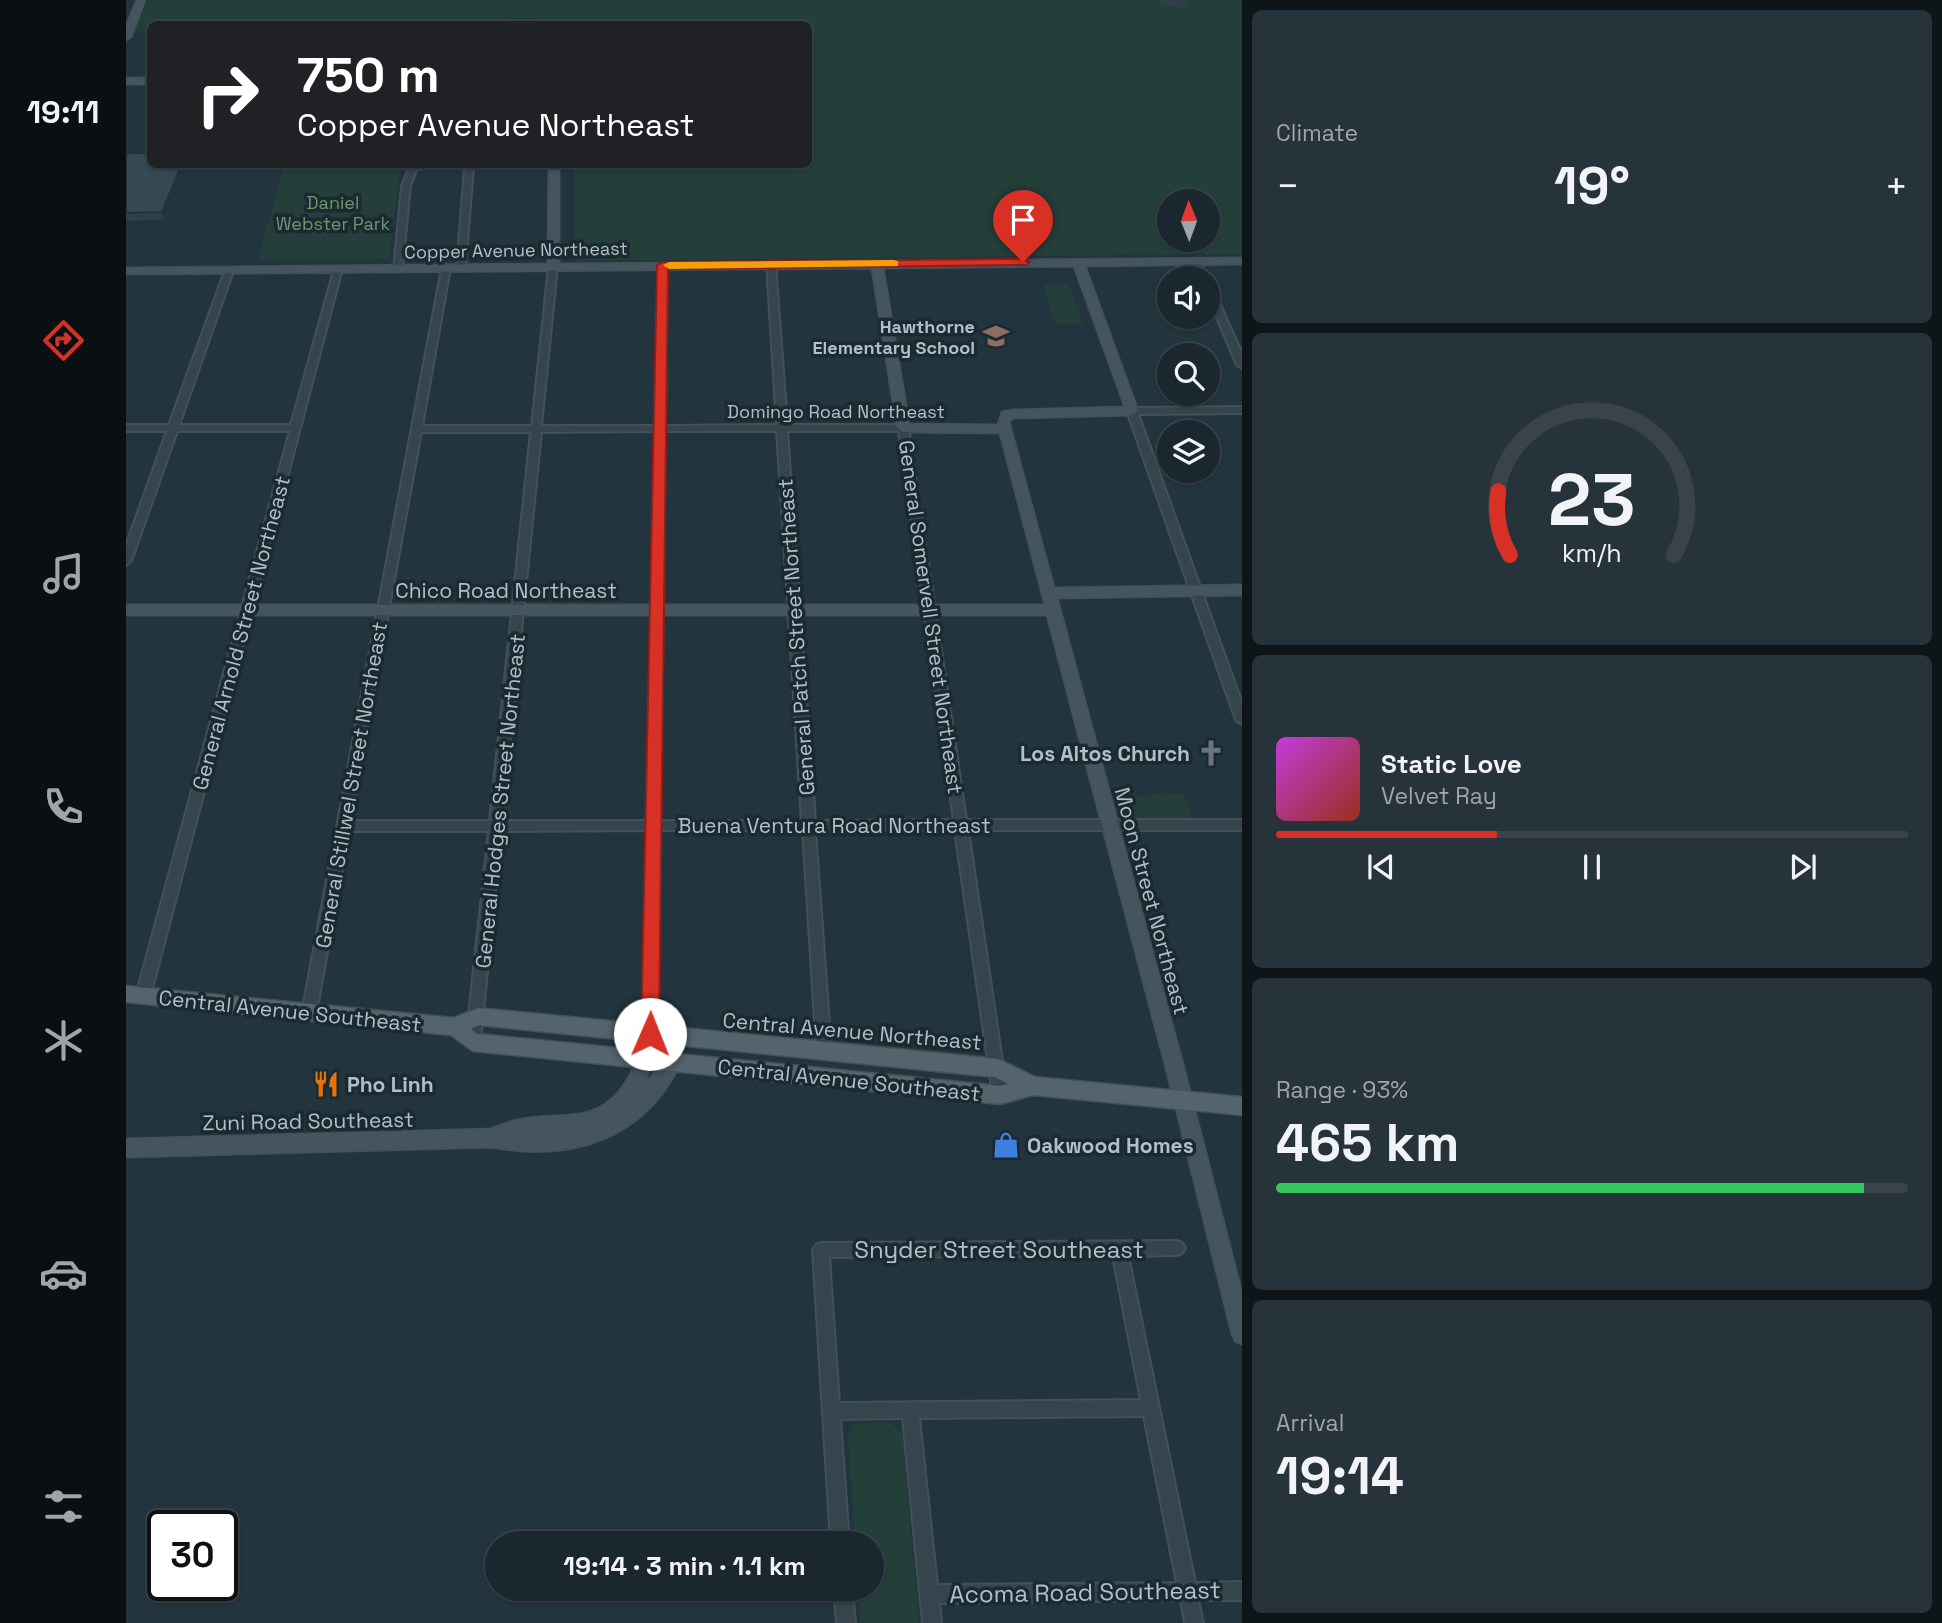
<!DOCTYPE html>
<html lang="en">
<head>
<meta charset="utf-8">
<style>
	body { margin:0; font-family:"Space Grotesk",sans-serif; background:#27333a; color:#f1f3f6; height:100vh; display:flex; flex-direction:column; font-size:26px; white-space:nowrap }
	* { box-sizing:border-box; margin:0 }
	p { font-size:23px; color:#9fa5aa }
	.icon { flex:none; width:38px; height:38px; fill:none; stroke:currentColor; stroke-width:2; stroke-linecap:round; stroke-linejoin:round }
	.map { position:relative; flex:1; overflow:hidden }
	.panel { display:flex; flex-direction:column; gap:10px; padding:10px; background:#0e1519; width:700px }
	.panel>* { flex:none }
	.hud { position:absolute; left:21px; top:21px; width:665px; height:147px; border-radius:10px; box-shadow:0 2px 5px #0004,0 0 0 2px #38444a; background:#202124; color:#fff; overflow:hidden }
	.needle { width:46px; rotate:359deg }
	.tools { position:absolute; left:1031px; top:189px; display:grid; gap:14px }
	.tools a { display:grid; place-items:center; width:63px; height:63px; border-radius:50%; background:#1a272e; box-shadow:0 2px 5px #0004,0 0 0 2px #38444a; font-size:35px }
	.speed { position:absolute; left:21px; top:1510px; display:flex; gap:14px; font-size:35px; font-weight:700; text-align:center }
	.speed>* { display:grid; place-content:center; width:91px; height:91px; border-radius:50%; background:#1a272e; box-shadow:0 2px 5px #0004,0 0 0 2px #38444a; line-height:1 }
	.speed .limit { border:4px solid #111; border-radius:10px; background:#fff; color:#111 }
	.pin { position:absolute; display:grid; place-items:center; width:60px; height:60px; color:#fff; margin:-72px -30px; border-radius:50% 50% 50% 0; rotate:-45deg; box-shadow:0 0 7px #0007 }
	.pin .icon { rotate:45deg }
	.me { position:absolute; width:77px; margin:-38px; rotate:1deg; stroke-linejoin:round; filter:drop-shadow(0 0 5px #0008) }
	.turn { display:flex; align-items:center; gap:24px; height:147px; padding:0 35px; font-size:32px }
	.turn .icon { width:91px; height:91px; stroke-width:2.5 }
	.turn b { display:block; font-size:49px; line-height:60px }
	.big { font-size:52px; font-weight:600; line-height:1.1 }
	.panel .tile { flex:1; display:flex; flex-direction:column; justify-content:center; gap:10px; min-width:0; padding:0 24px; border-radius:10px; background:#27333a }
	.panel .dial { align-items:center; gap:0 }
	.dial svg { height:182px; overflow:visible; fill:none; stroke:#38444a; stroke-width:7; stroke-linecap:round; text-anchor:middle }
	.dial text { fill:#f1f3f6; stroke:none }
	.song { display:flex; align-items:center; gap:21px }
	.cover { width:84px; height:84px; border-radius:10px; background:linear-gradient(135deg,hsl(290 70% 55%),hsl(10 70% 35%)) }
	.played { height:7px; border-radius:4px; background:linear-gradient(90deg,#d93025 35%,#38444a 35%) }
	.keys { display:flex; justify-content:space-around; direction:ltr }
	.heat { display:flex; justify-content:space-between; align-items:center; font-size:38px; direction:ltr }
	.charge { height:10px; border-radius:5px; background:linear-gradient(90deg,#34c759 93%,#38444a 0) }
	.trip { position:absolute; left:359px; top:1531px; width:399px; height:70px; border-radius:35px; background:#1a272e; box-shadow:0 2px 5px #0004,0 0 0 2px #38444a; font-weight:600; line-height:70px; text-align:center }
	main { display:flex; flex:1; min-height:0 }
	.menu { display:flex; flex-direction:column; width:126px; justify-content:space-around; align-items:center; background:#0a1012; color:#9fa5aa }
	.menu .icon { width:49px; height:49px }
	.menu .active { color:#d93025 }
	.menu b { font-size:32px; color:#f1f3f6 }
	.map>svg:first-child { display:block }
	.green { fill:#243e3a; fill-rule:evenodd }
	.lines { fill:none; stroke-linecap:round; stroke-linejoin:round }
	.street-casing { stroke:#425158; stroke-width:4 }
	.secondary-casing { stroke:#425158; stroke-width:3 }
	.primary-casing { stroke:#425158; stroke-width:3 }
	.street { fill:#36454d; fill-rule:evenodd }
	.secondary { fill:#445560; fill-rule:evenodd }
	.primary { fill:#54646d; fill-rule:evenodd }
	.wall { fill:#2d3f47 }
	.shaded-wall { fill:#24333a }
	.building { fill:#344953; stroke:#24333a; stroke-width:2 }
	.route { fill:#d93025; stroke:#8d1f18; stroke-width:2 }
	.slow { fill:#f59e0b }
	.labels { text-anchor:middle; dominant-baseline:central; stroke-width:7; stroke-linejoin:round; paint-order:stroke }
	.far-park-label { font-size:18px; fill:#689a67; stroke:#1b2a31 }
	.far-street-label { font-size:18px; fill:#b1c0c8; stroke:#1b2a31 }
	.far-poi-label { font-size:18px; font-weight:bold; fill:#b1c0c8; stroke:#1b2a31; text-anchor:end }
	.street-label { font-size:21px; fill:#b1c0c8; stroke:#1b2a31 }
	.poi-label { font-size:21px; font-weight:bold; fill:#b1c0c8; stroke:#1b2a31; text-anchor:start }
	.near-street-label { font-size:24px; fill:#b1c0c8; stroke:#1b2a31 }
</style>
</head>
<body>
<main>
<nav class="menu">
<b>19:11</b>
<svg class="icon active" aria-label="directions" viewBox="0 0 24 24"><path d="M12 3l9 9-9 9-9-9zM9 14v-3h6M13 9l2 2-2 2"/></svg>
<svg class="icon" aria-label="music" viewBox="0 0 24 24"><path d="M9 18V5l10-2v13"/><circle cx="6" cy="18" r="3"/><circle cx="16" cy="16" r="3"/></svg>
<svg class="icon" aria-label="phone" viewBox="0 0 24 24"><path d="M5 4h4l2 5-3 2q2 4 5 5l2-3 5 2v4C11 20 4 13 5 4z"/></svg>
<svg class="icon" aria-label="climate" viewBox="0 0 24 24"><path d="M12 3v18M4 7l16 10M4 17L20 7"/></svg>
<svg class="icon" aria-label="car" viewBox="0 0 24 24"><path d="M5 17H2v-5l4-1 3-4h7l3 4 3 1v5h-3M9 17h6M6 11h13"/><circle cx="7" cy="17" r="2"/><circle cx="17" cy="17" r="2"/></svg>
<svg class="icon" aria-label="filters" viewBox="0 0 24 24"><path d="M4 7h16M4 17h16"/><circle cx="9" cy="7" r="2"/><circle cx="15" cy="17" r="2"/></svg>
</nav>
<div class="map">
<svg width="1116" height="1623" viewBox="0 0 1116 1623">
	<rect width="100%" height="100%" fill="#22343d"/>
	<path class="green" d="M22,0H1116V254L449,261L448,165L682,164V24H24V31H9ZM1043,201H1082V240H1043Z
		M158,165H275L263,259L132,260Z
		M917,285H943L957,324H929Z
		M1058,794L1066,819L993,820L984,796Z
		M747,1422L765,1423L776,1433L793,1623H734L732,1589H746V1544L729,1543L722,1436L728,1424Z"/>
	<g class="lines">
		<g class="street-casing">
			<path id="street" d="M292,164H310L290,170L284,186L276,269L272,272L268,269L276,186L284,166Z
				M326,164H340L347,168L339,268L335,271L331,268L339,169Z
				M1067,259H1073L1081,278H1073L1066,261Z
				M645,261L649,264L661,425H777L782,428L840,820H1116V830H842L881,1095L879,1099L874,1101L869,1099L867,1095L829,830H689L705,1052L703,1056L698,1058L693,1056L691,1052L677,830H534L531,1034L529,1038L524,1040L519,1038L517,1034L521,830L375,831L354,1042L352,1046L347,1048L342,1046L340,1042L363,831H223L190,1013L188,1017L183,1019L178,1017L176,1013L316,268L320,265L324,268L296,426H406L423,267L427,264L431,267L415,426H529L533,266L537,263L541,266L539,426L651,425L641,264ZM529,431L521,821H376L415,432ZM539,431H651L676,821H534ZM661,431H773L828,820L689,821ZM295,432H405L364,821H224Z
				M209,267L216,269L24,996L22,1000L17,1002L12,1000L10,996L164,431H51L5,561L0,565V546L41,431H0V425H43L99,271L103,268L107,271L53,425H165Z
				M1082,284L1086,287L1116,354V368L1111,365L1082,296Z
				M1116,407V413L1012,414L1116,704V724L1110,720L1001,411L1006,408Z
				M1051,1241L1056,1243L1059,1248L1056,1253L1051,1255L1002,1256L1069,1583L1116,1582V1600H1072L1077,1623H1059L1055,1600L813,1603L815,1623H797L777,1418L714,1419L723,1544H705L687,1250L690,1245L695,1243ZM987,1256L1015,1400L713,1403L703,1257ZM1018,1416L1051,1583L811,1585L793,1418Z
				M708,1589H726L729,1623H711Z"/>
		</g>
		<g class="secondary-casing">
			<path id="secondary" d="M11,0H19L5,37L0,40V26Z
				M0,78H24V84H0Z
				M423,164H433V264L1116,258V264L959,266L1012,411L1006,415L887,418L883,422L928,588L1116,585V595L931,598L1059,1072L1116,1294V1344L1109,1341L1106,1334L1041,1072L921,615H0V605H919L874,433L777,432L771,428L746,268L0,274V268L422,264ZM948,266L999,407L887,410L876,412L872,425L783,424L757,268Z
				M524,1026L530,1029L555,1062C519,1139 446,1162 366,1147L0,1157V1139L365,1129C375,1125 385,1121 396,1119C441,1112 478,1125 504,1075C512,1060 511,1043 518,1029ZM529,1054L536,1062L511,1096L520,1079Z"/>
		</g>
		<g class="primary-casing">
			<path id="primary" d="M0,986L328,1018L352,1008L872,1059L909,1077L1116,1097V1115L907,1095L874,1104L347,1051L325,1035L0,1002ZM353,1025L869,1077L883,1084L874,1086L351,1034L345,1029Z"/>
		</g>
		<use href="#street" class="street"/>
		<use href="#secondary" class="secondary"/>
		<use href="#primary" class="primary"/>
	</g>
	<path class="wall" d="M1034,0H1063L1059,9L1033,4Z
		M0,153L24,164H62L38,220L0,221Z"/>
	<path class="shaded-wall" d="M56,164H62L38,220L36,212Z"/>
	<path class="building" d="M408,19L407,24H360L361,20Z
		M0,153H24V164H56L36,212L0,213Z"/>
	<path class="route" d="M897,259L903,262L901,265L542,269L533,1034L524,1042L518,1040L515,1034L531,265L537,262Z"/>
	<path class="slow" d="M768,260L772,261V266L543,269L537,265L543,262Z"/>
	<defs>
		<g id="school-bare" transform="scale(2.1)"><path d="M0-5L7-2L0 1L-7-2ZM-4 1L0 2.5L4 1V4Q0 6-4 4Z" fill="#8d6e63" stroke="#1b2a31" stroke-width="2.5" paint-order="stroke"/></g>
		<g id="church-bare" transform="scale(2.1)"><path d="M-1.2-6h2.4v3.5h3.3v2.4h-3.3V6h-2.4V-.1h-3.3v-2.4h3.3Z" fill="#6b7280" stroke="#1b2a31" stroke-width="2.5" paint-order="stroke"/></g>
		<g id="restaurant-bare" transform="scale(2.1)"><path d="M-5-6h1v4h1v-4h1v4h1v-4h1v5L-1.5 .5V6h-2V.5L-5-1ZM5-6V6H3V1.5H1.5Q1.5-4 5-6Z" fill="#e8710a" stroke="#1b2a31" stroke-width="2.5" paint-order="stroke"/></g>
		<g id="shop-bare" transform="scale(2.1)"><path d="M-5-2.5h2.3a2.7 3.5 0 0 1 5.4 0H5L5.5 6h-11ZM-1.5-2.5h3a1.5 2.3 0 0 0-3 0Z" fill="#3f7fe0" stroke="#1b2a31" stroke-width="2.5" paint-order="stroke"/></g>
	</defs>
	<g fill-rule="evenodd">
		<use href="#school-bare" x="870" y="336"/>
		<use href="#church-bare" x="1085" y="753"/>
		<use href="#restaurant-bare" x="200" y="1084"/>
		<use href="#shop-bare" x="880" y="1145"/>
	</g>
	<g class="labels">
		<g class="far-park-label">
			<text x="207" y="202">Daniel<tspan x="207" dy="21">Webster Park</tspan></text>
		</g>
		<g class="far-street-label">
			<text transform="translate(390 250) rotate(-1)">Copper Avenue Northeast</text>
			<text x="710" y="411">Domingo Road Northeast</text>
		</g>
		<g class="far-poi-label">
			<text x="849" y="326">Hawthorne<tspan x="849" dy="21">Elementary School</tspan></text>
		</g>
		<g class="street-label">
			<text x="380" y="590">Chico Road Northeast</text>
			<text transform="translate(805 617) rotate(82)">General Somervell Street Northeast</text>
			<text transform="translate(115 633) rotate(-75)">General Arnold Street Northeast</text>
			<text transform="translate(670 637) rotate(-94)">General Patch Street Northeast</text>
			<text transform="translate(225 785) rotate(-80)">General Stillwel Street Northeast</text>
			<text transform="translate(374 801) rotate(-84)">General Hodges Street Northeast</text>
			<text x="708" y="825">Buena Ventura Road Northeast</text>
			<text transform="translate(1026 901) rotate(75)">Moon Street Northeast</text>
			<text transform="translate(164 1011) rotate(6)">Central Avenue Southeast</text>
			<text transform="translate(726 1031) rotate(5)">Central Avenue Northeast</text>
			<text transform="translate(723 1080) rotate(6)">Central Avenue Southeast</text>
			<text transform="translate(182 1121) rotate(-1)">Zuni Road Southeast</text>
		</g>
		<g class="poi-label">
			<text x="1064" y="753" text-anchor="end">Los Altos Church</text>
			<text x="221" y="1084">Pho Linh</text>
			<text x="901" y="1145">Oakwood Homes</text>
		</g>
		<g class="near-street-label">
			<text x="873" y="1249">Snyder Street Southeast</text>
			<text transform="translate(959 1592) rotate(-1)">Acoma Road Southeast</text>
		</g>
	</g>
</svg>
<div class="tools">
<a><svg class="needle" viewBox="-14 -14 28 28"><path d="M0-13l5 13h-10z" fill="#e53935"/><path d="M0 13l5-13h-10z" fill="#9fa5aa"/></svg></a>
<a><svg class="icon" aria-label="sound" viewBox="0 0 24 24"><path d="M4 9h4l5-4v14l-5-4H4zM17 9q2 3 0 6"/></svg></a>
<a><svg class="icon" aria-label="search" viewBox="0 0 24 24"><circle cx="10" cy="10" r="6"/><path d="M15 15l6 6"/></svg></a>
<a><svg class="icon" aria-label="layers" viewBox="0 0 24 24"><path d="M12 4l9 5-9 5-9-5zM3 14l9 5 9-5"/></svg></a>
</div>
<div class="speed"><div class="limit">30</div></div>
<div class="pin" style="left:897px;top:262px;background:#d93025"><svg class="icon" aria-label="arrive" viewBox="0 0 24 24"><path d="M6 21V4h12l-3 4 3 4H6"/></svg></div>
<svg class="me" style="left:524px;top:1034px" viewBox="-20 -20 40 40"><circle r="19" fill="#fff"/><path d="M0-13L10 11 0 6-10 11z" fill="#d93025"/></svg>
<div class="trip">19:14 · 3 min · 1.1 km</div>
<div class="hud">
<div class="turn"><svg class="icon" aria-label="right" viewBox="0 0 24 24"><path d="M7 20v-9h11M14 6l5 5-5 5"/></svg><div><b>750 m</b>Copper Avenue Northeast</div></div>
</div>
</div>
<section class="panel">
<div class="tile"><p>Climate</p>
<div class="heat"><a>−</a><b class="big">19°</b><a>+</a></div>
</div>
<div class="tile dial"><svg viewBox="0 0 100 80">
<path d="M14 69A42 42 0 1 1 86 69"/>
<path d="M14 69A42 42 0 0 1 9 41" stroke="#d93025"/>
<text x="50" y="56" font-size="32" font-weight="700">23</text>
<text x="50" y="72" font-size="11">km/h</text>
</svg></div>
<div class="tile">
<div class="song"><i class="cover"></i><div><b>Static Love</b><p>Velvet Ray</p></div></div>
<div class="played"></div>
<div class="keys"><svg class="icon" aria-label="previous" viewBox="0 0 24 24"><path d="M18 5L8 12l10 7zM5 5v14"/></svg><svg class="icon" aria-label="pause" viewBox="0 0 24 24"><path d="M8 5v14M16 5v14"/></svg><svg class="icon" aria-label="next" viewBox="0 0 24 24"><path d="M6 5l10 7-10 7zM19 5v14"/></svg></div>
</div>
<div class="tile"><p>Range · 93%</p><b class="big">465 km</b><div class="charge"></div></div>
<div class="tile"><p>Arrival</p><b class="big">19:14</b></div>
</section>
</main>
</body>
</html>
